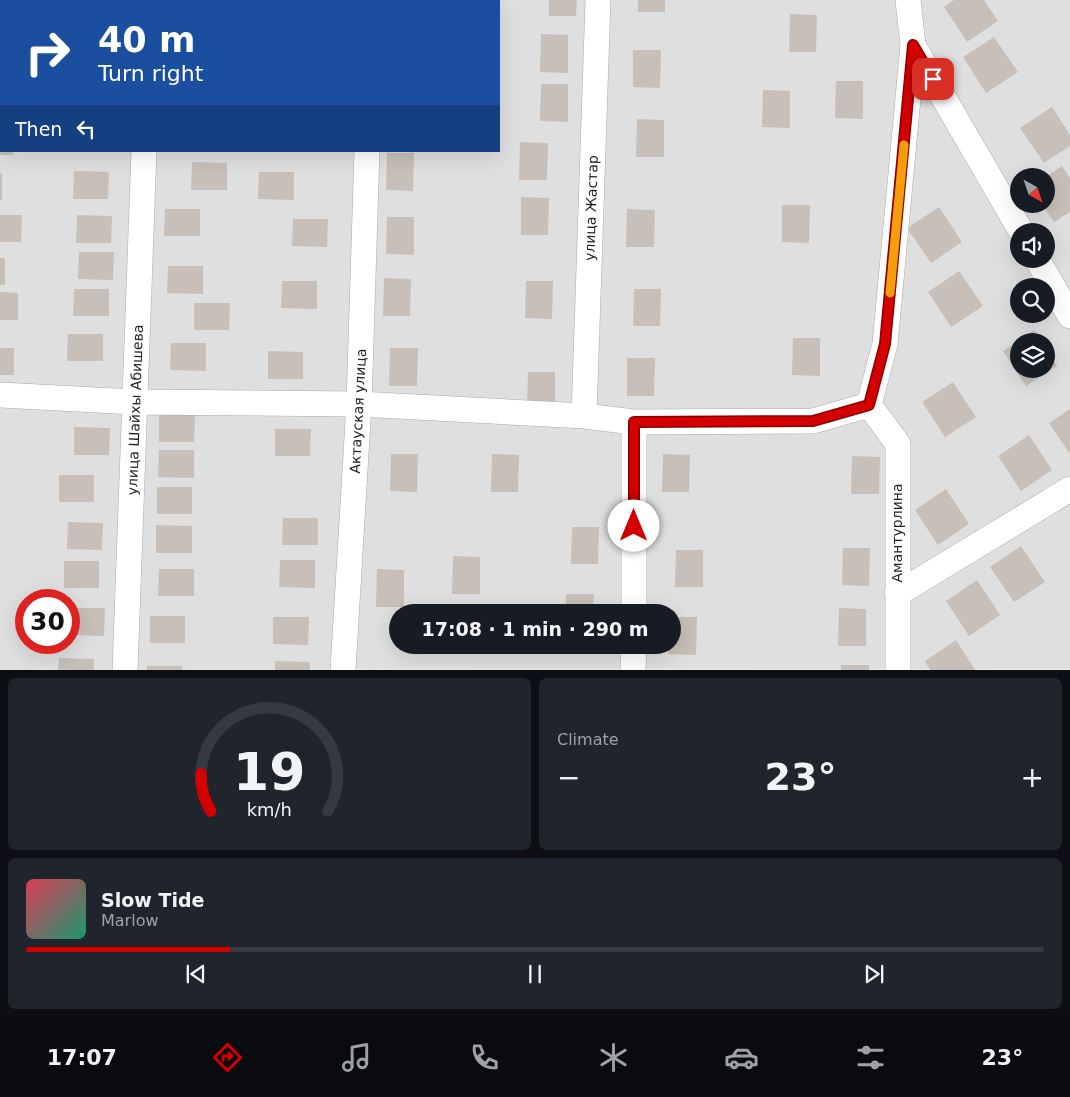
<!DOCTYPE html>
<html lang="en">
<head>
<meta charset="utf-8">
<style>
	body { margin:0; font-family:"DejaVu Sans",sans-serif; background:#20242c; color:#f1f3f6; height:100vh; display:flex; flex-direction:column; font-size:19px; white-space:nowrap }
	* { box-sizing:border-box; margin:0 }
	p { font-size:16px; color:#9ea1a6 }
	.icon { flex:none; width:28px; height:28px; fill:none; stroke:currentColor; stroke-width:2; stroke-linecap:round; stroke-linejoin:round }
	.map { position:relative; height:670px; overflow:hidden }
	.panel { display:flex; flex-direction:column; gap:8px; padding:8px; background:#0d0f14; flex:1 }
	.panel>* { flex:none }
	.banner { position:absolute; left:0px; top:0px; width:500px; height:152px; box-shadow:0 5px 20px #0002; background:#1a4fa0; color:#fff; overflow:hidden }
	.needle { width:32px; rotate:140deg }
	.tools { position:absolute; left:1010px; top:168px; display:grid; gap:10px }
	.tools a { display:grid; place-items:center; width:45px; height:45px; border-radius:50%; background:#171b24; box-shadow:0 5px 20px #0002; font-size:25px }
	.speed { position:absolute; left:15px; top:589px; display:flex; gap:10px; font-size:25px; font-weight:700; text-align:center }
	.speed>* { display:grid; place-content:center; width:65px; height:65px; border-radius:50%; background:#171b24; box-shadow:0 5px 20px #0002; line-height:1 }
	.speed .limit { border:8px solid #d22; background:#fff; color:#111 }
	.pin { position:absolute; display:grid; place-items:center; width:42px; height:42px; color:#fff; margin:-21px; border-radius:10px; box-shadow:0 2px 8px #0006 }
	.me { position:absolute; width:55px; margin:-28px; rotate:0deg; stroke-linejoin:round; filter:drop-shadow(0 0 4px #0008) }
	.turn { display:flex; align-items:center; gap:18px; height:105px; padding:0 15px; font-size:22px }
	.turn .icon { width:65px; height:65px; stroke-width:2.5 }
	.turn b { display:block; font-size:35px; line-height:42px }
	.then { display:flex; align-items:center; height:48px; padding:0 15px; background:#0003; gap:10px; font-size:19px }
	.big { font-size:38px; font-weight:600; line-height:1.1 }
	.panel .tile { flex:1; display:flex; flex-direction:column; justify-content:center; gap:8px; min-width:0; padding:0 18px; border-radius:8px; background:#20242c }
	.panel .dial { align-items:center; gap:0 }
	.dial svg { height:130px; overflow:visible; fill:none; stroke:#363941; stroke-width:7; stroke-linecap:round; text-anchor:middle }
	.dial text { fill:#f1f3f6; stroke:none }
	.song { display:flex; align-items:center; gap:15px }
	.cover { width:60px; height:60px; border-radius:8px; background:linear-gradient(135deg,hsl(350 70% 55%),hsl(160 70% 35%)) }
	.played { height:5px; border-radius:2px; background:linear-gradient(90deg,#d40000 20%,#363941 20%) }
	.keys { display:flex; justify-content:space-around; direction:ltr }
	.heat { display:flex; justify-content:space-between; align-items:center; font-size:28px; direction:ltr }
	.panel .tiles { flex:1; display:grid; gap:8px; grid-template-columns:1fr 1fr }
	.tile:last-child { grid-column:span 2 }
	.trip { position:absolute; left:389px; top:604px; width:292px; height:50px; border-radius:25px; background:#171b24; box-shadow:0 5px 20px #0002; font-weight:600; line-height:50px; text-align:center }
	.dock { display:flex; height:80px; justify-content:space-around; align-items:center; background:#090b0e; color:#9ea1a6 }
	.dock .icon { width:35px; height:35px }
	.dock .on { color:#d40000 }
	.dock b { font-size:22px; color:#f1f3f6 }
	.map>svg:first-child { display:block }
	.residential { fill:#e0dfdf; fill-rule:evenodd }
	.building { fill:#c7bfb8 }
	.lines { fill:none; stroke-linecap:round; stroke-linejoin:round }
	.minor-casing { stroke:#a9a9a9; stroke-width:26 }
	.minor { stroke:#fff; stroke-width:25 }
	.route-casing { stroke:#8a0000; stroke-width:12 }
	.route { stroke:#d40000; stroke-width:9 }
	.slow { stroke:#f59e0b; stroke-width:9 }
	.labels { text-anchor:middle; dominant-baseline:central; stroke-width:4.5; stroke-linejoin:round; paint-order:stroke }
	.street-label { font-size:14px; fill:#222; stroke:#fff }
</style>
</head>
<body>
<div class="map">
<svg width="1070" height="670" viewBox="0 0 1070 670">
	<rect width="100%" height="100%" fill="#f2efe9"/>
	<path class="residential" d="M0,0H1070V669L0,670ZM1,1H499V151H1ZM1019,176H1046V204H1019ZM1019,231H1046V259H1019ZM1019,286H1046V314H1019ZM1019,341H1046V369H1019ZM26,600H69V642H26ZM398,612H672V645H398Z"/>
	<path class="building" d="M549,0H577L576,16H549Z
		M638,0H665V12H638Z
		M954,0H984L998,21L967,42L944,7Z
		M790,14L817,15L816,52H789Z
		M541,34L568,35V73L540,72Z
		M994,37L1018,72L986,93L963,57Z
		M633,50H661L660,88L633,87Z
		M836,81H863V119L835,118Z
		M541,84H568V122L540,121Z
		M763,90L790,91V128L762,127Z
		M1052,107L1070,135V146L1044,163L1020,128Z
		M637,119L664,120V157H636Z
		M520,142L548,143L547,180H519Z
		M0,151H13V155H0Z
		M387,153H414L413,191L386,190Z
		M192,162L227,163V190H191Z
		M1062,166L1070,178V212L1054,222L1042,204H1046V177Z
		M74,171L109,172L108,199H73Z
		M259,172H294V200L258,199Z
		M0,173H2V200H0Z
		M521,197L549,198L548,235H521Z
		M782,205H810L809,243L782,242Z
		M939,207L962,242L931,263L907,228Z
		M165,209H200V236H164Z
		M627,209L655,210L654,247H626Z
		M0,215H22L21,242H0Z
		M77,215L112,216L111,243H76Z
		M387,217H414V255L386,254Z
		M293,219H328L327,247L292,246Z
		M79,252H114L113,280L78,279Z
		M0,258H5V285H0Z
		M168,266H203V294L167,293Z
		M959,271L983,306L951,327L928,292Z
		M384,278L411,279L410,316H383Z
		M282,281H317V309L281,308Z
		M526,281H553L552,319L525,318Z
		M74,289H109V316H73Z
		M634,289H661L660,326H633Z
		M0,292L18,293V320H0Z
		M194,303H230L229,330H194Z
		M1034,330L1041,341H1019V369H1046V349L1057,366L1026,386L1003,351Z
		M68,334H103V361H67Z
		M793,338H820V376L792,375Z
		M171,343H206V371L170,370Z
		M0,348H14V375H0Z
		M390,348H418L417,386H389Z
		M268,351L303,352V379H268Z
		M627,358H655L654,396H627Z
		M528,372H555V410L527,409Z
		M953,382L976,417L945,437L922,402Z
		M1070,409V454L1049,423Z
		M159,414L195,415L194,442H159Z
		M74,427L110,428L109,455H74Z
		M275,429H311L310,456H275Z
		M1029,435L1052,470L1021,491L998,456Z
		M159,450H194V478L158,477Z
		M391,454H418L417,492L390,491Z
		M492,454L519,455L518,492H491Z
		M663,454L690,455L689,492H662Z
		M852,456L880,457L879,494H851Z
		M59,475H94V502H59Z
		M157,487H192V514H157Z
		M946,489L969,524L938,545L915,510Z
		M283,518H318V545H282Z
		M68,522L103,523L102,550L67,549Z
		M156,525L192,526V553H156Z
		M572,527H599L598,564H571Z
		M1021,546L1045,582L1014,602L990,567Z
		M843,548H870L869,586L842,585Z
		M676,550H703V587H675Z
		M453,556L480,557V594H452Z
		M280,560H315V588L279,587Z
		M64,561H99V588H64Z
		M159,569H194V596H158Z
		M377,569L404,570V607H376Z
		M977,580L1000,615L969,636L946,601Z
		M566,594H594L593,612H566Z
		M70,608H105L104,636L69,635Z
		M839,608L866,609V646H838Z
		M150,616H185V643H150Z
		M273,617H309L308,645L273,644Z
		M672,617H697L696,655L668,654L669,645H672Z
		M956,640L975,670H930L925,661Z
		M59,658L94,659V670H58Z
		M275,661L310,662V670H275Z
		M841,665H869V670H841Z
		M147,666H182V670H147Z"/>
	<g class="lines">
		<g class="minor-casing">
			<path id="minor" d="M149,1V0
				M371,1V0
				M913,45L1021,231
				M1037,259L1070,316
				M0,395L135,402L359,404L584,416L634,422L813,421L869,405
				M869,405L885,344L913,45L908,0
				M869,405L898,444V670
				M584,416L598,0
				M897,594L1070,489
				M634,612V422
				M125,670L144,151
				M343,670L359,404L367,151
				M633,670L634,645"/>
		</g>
		<use href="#minor" class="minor"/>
	</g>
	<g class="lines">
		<g class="route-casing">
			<path id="route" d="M634,526V422L813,421L869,405L885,344L913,45L933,79"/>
		</g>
		<use href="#route" class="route"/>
		<path class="slow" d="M890,293L904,145"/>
	</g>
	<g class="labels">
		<g class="street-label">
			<text transform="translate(591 208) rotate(-88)">улица Жастар</text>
			<text transform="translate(135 410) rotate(-88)">улица Шайхы Абишева</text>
			<text transform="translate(358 411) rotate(-87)">Актауская улица</text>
			<text transform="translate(897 533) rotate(-90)">Амантурлина</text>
		</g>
	</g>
</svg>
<div class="tools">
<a><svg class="needle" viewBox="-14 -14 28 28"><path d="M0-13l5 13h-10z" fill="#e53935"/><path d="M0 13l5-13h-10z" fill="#9ea1a6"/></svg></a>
<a><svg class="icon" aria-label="sound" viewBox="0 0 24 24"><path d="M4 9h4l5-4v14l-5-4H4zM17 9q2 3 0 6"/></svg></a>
<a><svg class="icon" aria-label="search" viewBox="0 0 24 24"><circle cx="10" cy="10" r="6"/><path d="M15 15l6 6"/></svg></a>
<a><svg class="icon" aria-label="layers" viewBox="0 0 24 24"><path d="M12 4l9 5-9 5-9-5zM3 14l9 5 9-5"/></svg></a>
</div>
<div class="speed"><div class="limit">30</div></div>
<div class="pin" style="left:933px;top:79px;background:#d93025"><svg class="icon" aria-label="arrive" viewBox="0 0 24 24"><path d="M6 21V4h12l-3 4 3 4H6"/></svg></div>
<svg class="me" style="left:634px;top:526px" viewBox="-20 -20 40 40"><circle r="19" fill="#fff"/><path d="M0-13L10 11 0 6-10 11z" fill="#d40000"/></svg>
<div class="trip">17:08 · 1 min · 290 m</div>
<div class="banner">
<div class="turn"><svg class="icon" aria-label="right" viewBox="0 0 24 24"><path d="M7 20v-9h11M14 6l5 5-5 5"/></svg><div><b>40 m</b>Turn right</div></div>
<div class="then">Then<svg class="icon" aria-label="left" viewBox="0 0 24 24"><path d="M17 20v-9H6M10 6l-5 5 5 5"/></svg></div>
</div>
</div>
<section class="panel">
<div class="tiles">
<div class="tile dial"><svg viewBox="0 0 100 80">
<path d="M14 69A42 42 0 1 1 86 69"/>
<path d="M14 69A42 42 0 0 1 8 46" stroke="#d40000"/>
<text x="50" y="56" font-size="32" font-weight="700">19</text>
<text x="50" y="72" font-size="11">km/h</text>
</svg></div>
<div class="tile"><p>Climate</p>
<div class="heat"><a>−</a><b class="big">23°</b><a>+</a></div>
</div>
<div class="tile">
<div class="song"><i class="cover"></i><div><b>Slow Tide</b><p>Marlow</p></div></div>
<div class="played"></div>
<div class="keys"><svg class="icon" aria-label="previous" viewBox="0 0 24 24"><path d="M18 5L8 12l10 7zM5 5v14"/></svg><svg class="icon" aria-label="pause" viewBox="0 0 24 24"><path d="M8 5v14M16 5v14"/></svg><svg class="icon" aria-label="next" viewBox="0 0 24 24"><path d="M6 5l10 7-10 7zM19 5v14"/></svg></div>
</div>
</div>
</section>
<nav class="dock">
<b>17:07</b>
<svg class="icon on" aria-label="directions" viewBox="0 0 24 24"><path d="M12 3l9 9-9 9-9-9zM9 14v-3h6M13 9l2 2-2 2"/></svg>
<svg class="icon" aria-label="music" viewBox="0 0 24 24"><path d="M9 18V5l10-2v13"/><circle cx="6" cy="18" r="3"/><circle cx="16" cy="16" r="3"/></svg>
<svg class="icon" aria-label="phone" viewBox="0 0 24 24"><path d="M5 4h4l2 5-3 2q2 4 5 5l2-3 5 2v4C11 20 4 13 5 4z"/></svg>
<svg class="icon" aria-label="climate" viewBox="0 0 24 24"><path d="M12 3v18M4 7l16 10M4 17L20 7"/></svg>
<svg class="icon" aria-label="car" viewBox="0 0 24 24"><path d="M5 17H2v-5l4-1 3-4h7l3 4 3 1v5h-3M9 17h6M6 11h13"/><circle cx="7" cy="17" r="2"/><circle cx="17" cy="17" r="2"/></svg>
<svg class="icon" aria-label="filters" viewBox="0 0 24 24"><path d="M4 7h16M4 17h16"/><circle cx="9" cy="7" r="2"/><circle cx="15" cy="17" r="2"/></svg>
<b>23°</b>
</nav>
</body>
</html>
